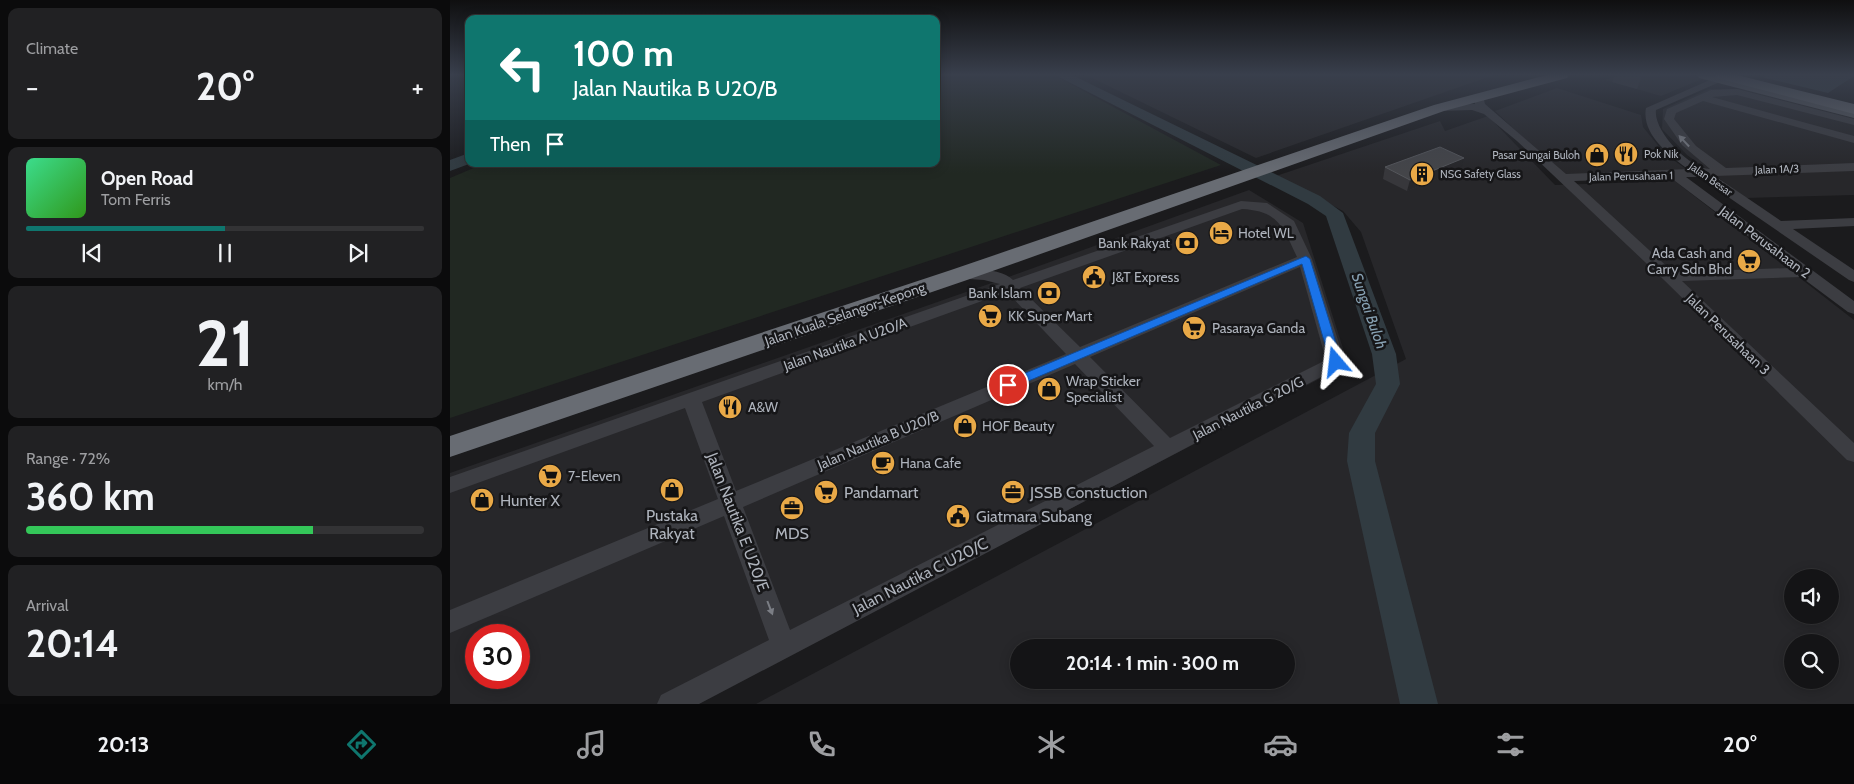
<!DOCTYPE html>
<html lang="en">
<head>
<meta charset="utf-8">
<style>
	body { margin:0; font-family:Cabin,sans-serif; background:#212123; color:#f1f3f6; height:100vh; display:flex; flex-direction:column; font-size:19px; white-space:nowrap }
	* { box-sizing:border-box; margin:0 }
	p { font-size:16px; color:#9d9ea1 }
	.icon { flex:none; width:28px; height:28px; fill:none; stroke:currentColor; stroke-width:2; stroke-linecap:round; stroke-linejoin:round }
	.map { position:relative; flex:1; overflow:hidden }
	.side { display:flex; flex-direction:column; gap:8px; padding:8px; background:#0b0b0c; width:450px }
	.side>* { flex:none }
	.hud { position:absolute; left:15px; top:15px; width:475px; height:152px; border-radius:10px; box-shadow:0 2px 12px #0003,0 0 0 1px #333335; background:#0f766e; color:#fff; overflow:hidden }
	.buttons { position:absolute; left:1334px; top:569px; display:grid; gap:10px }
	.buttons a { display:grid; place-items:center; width:55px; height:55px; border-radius:50%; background:#141416; box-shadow:0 2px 12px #0003,0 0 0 1px #333335; font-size:25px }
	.speed { position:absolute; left:15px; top:624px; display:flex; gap:10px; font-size:25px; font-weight:700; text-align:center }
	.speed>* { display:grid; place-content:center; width:65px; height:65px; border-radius:50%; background:#141416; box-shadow:0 2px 12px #0003,0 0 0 1px #333335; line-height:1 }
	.speed .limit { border:8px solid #d22; background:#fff; color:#111 }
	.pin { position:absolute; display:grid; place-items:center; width:42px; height:42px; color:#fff; margin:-21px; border:2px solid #fff; border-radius:50%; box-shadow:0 1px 5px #0007 }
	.me { position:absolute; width:55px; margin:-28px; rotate:343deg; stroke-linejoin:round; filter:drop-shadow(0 0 4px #0008) }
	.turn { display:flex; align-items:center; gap:18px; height:105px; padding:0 25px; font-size:22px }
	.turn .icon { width:65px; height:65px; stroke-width:2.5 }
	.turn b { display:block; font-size:35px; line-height:42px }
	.then { display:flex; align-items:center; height:48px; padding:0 25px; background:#0003; gap:10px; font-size:19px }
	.big { font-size:38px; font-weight:700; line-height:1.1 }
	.side .tile { flex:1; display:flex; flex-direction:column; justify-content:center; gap:8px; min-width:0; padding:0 18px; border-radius:10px; background:#212123 }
	.side .dial { align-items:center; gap:0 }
	.dial b { font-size:65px; line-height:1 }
	.song { display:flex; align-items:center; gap:15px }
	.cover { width:60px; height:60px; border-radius:8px; background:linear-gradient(135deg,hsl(150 70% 55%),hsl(110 70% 35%)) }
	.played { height:5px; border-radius:2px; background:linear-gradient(90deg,#0f766e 50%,#333335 50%) }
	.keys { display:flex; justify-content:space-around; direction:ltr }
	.heat { display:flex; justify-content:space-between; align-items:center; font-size:28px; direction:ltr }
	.charge { height:8px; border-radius:4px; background:linear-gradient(90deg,#34c759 72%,#333335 0) }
	.trip { position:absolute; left:560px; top:639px; width:285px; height:50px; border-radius:25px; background:#141416; box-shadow:0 2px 12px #0003,0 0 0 1px #333335; font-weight:700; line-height:50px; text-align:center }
	.menu { display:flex; height:80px; justify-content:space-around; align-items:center; background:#080809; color:#9d9ea1 }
	.menu .icon { width:35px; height:35px }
	.menu .active { color:#0f766e }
	.menu b { font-size:22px; color:#f1f3f6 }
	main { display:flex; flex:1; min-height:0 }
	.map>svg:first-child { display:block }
	.built { fill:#27272a; fill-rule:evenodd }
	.green { fill:#212822 }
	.water { fill:#313b41 }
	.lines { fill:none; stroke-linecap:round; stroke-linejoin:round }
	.river { fill:#313b41; fill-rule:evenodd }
	.minor { fill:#3c3d42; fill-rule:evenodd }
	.major { fill:#585b61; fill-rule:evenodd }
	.highway { fill:#686c73; fill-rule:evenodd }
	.wall { fill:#37373b }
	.shaded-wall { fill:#262629 }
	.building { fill:#444549; stroke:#54565b }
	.oneway { fill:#7b7e85 }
	.route { fill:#1a73e8; stroke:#114b97 }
	.labels { text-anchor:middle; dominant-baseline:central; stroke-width:5; stroke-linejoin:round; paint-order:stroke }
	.far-poi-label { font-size:11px; fill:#aeb3bc; stroke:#161618; text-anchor:start }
	.far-street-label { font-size:11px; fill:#aeb3bc; stroke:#161618 }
	.poi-label { font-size:14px; fill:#aeb3bc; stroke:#161618; text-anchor:start }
	.street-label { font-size:14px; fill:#aeb3bc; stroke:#161618 }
	.water-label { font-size:15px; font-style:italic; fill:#88a2b4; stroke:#161618 }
	.near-poi-label { font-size:16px; fill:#aeb3bc; stroke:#161618; text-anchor:start }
	.near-street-label { font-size:16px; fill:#aeb3bc; stroke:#161618 }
</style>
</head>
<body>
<main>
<section class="side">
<div class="tile"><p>Climate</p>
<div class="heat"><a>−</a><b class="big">20°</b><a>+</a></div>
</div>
<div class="tile">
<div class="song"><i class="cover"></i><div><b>Open Road</b><p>Tom Ferris</p></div></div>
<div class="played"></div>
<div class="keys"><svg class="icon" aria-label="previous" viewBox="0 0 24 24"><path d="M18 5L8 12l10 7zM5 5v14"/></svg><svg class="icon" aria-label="pause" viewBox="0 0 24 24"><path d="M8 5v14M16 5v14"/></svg><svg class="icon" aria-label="next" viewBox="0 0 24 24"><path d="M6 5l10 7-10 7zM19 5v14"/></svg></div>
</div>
<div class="tile dial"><b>21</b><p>km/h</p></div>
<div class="tile"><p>Range · 72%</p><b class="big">360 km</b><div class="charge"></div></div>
<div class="tile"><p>Arrival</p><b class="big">20:14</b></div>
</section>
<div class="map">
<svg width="1404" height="704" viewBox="0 0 1404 704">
	<rect width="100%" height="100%" fill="#1b1b1d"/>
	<path class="built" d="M636,75H1044L806,158Z
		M1169,75H1237L1252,79L1211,96L1155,80Z
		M1107,88L1191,115L1193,127L1215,154L1239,171L1113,176L1045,111Z
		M1259,89H1292L1404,117V195L1296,198L1237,155L1212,129L1213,109Z
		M1038,116L1105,185L1225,181L1404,320V704H306L956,359L911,232L893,211L826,176L990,121L995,131ZM1342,578H1380V615H1342ZM1342,642H1380V680H1342ZM569,648H836V680H569Z
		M799,190L853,223L898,364L245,704H0V473L553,279ZM26,635H69V678H26Z"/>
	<path class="green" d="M486,75H604L771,165L0,418V178L33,164H486Z"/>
	<path class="water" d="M1316,75H1404V76L1378,93L1311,77Z"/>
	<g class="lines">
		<path class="river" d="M605,75H622L870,196L893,213L946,354L950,384L925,433V461L988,704H950L897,461L899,433L926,384L922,354L876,216L858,204Z
			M19,153V164L0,171V160Z"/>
		<path class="minor" d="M1269,76L1274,79L1272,81L1206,110C1203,131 1240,169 1260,169L1232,145L1214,119L1217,109L1261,90L1287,89L1404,119V125L1287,95L1262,97L1404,136V143L1253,101L1226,113L1224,119L1246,146L1276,168L1404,163V171L1265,176L1331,221L1404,218V226L1343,229L1404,270V282L1399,280L1249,177H1236L1404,301V314L1398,312L1351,277L1232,281L1404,443V462L1397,460L1214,280L1067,141L1034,114L1022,110L989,111L984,108L989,105L1025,104V96H1033L1035,104L1116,174L1238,169C1220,156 1191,134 1196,108ZM1221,178L1340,268L1223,272L1124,181Z
			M791,201L817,203L844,221L862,259L895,362L892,366L249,704H207L211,695L319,640L274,516L0,633V610L268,499L235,408L0,493V477L550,284L534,280L504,278L501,275L504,272C519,268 551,268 563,280ZM792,209C829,211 833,227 847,257L630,347L570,288ZM850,267L876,360L720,438L640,357ZM557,292L616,354L286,491L252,402ZM625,364L704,446L340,630L293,507Z"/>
		<path class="major" d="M1247,75H1266L1404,110V118L1249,78Z"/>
		<path class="highway" d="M1097,75H1119L1117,78L994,111L517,280L0,457V436L501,270L984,105Z
			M1265,75H1287L1404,104V114L1267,78Z"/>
	</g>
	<path class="wall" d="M1165,75H1219L1218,76L1187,89L1162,82Z
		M935,167L1011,169L957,191L933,179Z"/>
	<path class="shaded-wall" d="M1195,75H1219L1218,76L1187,89L1192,76Z
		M1014,158L1011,169L957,191L960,180Z"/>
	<path class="building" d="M990,147L1014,158L960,180L935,167Z"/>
	<defs><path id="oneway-solid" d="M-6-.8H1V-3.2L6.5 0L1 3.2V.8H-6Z" transform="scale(1.25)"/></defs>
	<g class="oneway">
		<use href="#oneway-solid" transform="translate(1234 141) rotate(-133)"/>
		<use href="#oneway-solid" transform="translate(320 608) rotate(69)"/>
	</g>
	<linearGradient id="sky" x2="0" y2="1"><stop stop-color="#0f0f10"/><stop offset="0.43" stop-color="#393f4c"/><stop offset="1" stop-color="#393f4c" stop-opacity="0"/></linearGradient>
	<rect width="1404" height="173" fill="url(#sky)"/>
	<path class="route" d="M856,256L860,259L892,362L890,365L886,366L880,362L852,264L562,388H554L552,385L554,382Z"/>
	<defs>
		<g id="restaurant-disc" transform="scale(1.25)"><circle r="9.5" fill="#e9a947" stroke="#161618"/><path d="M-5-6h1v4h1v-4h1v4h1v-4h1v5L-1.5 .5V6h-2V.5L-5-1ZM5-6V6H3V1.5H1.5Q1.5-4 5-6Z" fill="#111"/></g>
		<g id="shop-disc" transform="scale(1.25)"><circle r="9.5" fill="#e9a947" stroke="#161618"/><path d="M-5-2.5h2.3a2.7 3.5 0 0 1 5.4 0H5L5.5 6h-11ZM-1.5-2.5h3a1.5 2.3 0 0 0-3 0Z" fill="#111"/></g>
		<g id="building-disc" transform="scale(1.25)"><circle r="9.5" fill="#e9a947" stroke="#161618"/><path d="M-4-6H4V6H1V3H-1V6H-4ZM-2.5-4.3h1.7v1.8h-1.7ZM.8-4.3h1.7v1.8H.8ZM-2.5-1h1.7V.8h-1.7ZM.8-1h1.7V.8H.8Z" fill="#111"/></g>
		<g id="hotel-disc" transform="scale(1.25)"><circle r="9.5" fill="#e9a947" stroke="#161618"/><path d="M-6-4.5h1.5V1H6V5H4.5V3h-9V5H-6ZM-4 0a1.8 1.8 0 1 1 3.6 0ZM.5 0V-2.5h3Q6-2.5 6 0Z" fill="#111"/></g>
		<g id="bank-disc" transform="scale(1.25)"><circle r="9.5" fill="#e9a947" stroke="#161618"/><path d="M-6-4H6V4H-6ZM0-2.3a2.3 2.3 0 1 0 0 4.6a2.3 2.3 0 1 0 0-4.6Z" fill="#111"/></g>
		<g id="supermarket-disc" transform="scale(1.25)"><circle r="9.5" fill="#e9a947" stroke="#161618"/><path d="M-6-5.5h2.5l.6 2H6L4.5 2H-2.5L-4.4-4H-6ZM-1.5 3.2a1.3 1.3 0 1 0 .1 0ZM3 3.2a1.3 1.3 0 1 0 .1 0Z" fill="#111"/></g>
		<g id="civic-disc" transform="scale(1.25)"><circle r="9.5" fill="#e9a947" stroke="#161618"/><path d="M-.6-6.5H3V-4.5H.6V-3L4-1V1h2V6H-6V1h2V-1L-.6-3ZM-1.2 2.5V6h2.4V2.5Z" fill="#111"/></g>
		<g id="cafe-disc" transform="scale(1.25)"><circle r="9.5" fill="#e9a947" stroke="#161618"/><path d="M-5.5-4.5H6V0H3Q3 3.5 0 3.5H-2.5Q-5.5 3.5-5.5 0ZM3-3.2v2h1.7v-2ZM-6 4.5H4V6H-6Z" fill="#111"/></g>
		<g id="office-disc" transform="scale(1.25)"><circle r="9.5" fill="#e9a947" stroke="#161618"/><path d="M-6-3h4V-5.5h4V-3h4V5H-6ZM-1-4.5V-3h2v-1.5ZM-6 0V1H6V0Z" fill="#111"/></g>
	</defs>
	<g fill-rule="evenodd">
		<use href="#restaurant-disc" x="1176" y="154"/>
		<use href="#shop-disc" x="1147" y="155"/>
		<use href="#building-disc" x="972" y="174"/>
		<use href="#hotel-disc" x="771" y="233"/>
		<use href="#bank-disc" x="737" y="243"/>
		<use href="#supermarket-disc" x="1299" y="261"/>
		<use href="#civic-disc" x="644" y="277"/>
		<use href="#bank-disc" x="599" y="293"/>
		<use href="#supermarket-disc" x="540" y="316"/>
		<use href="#supermarket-disc" x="744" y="328"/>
		<use href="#shop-disc" x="599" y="389"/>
		<use href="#restaurant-disc" x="280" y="407"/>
		<use href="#shop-disc" x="515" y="426"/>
		<use href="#cafe-disc" x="433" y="463"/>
		<use href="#supermarket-disc" x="100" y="476"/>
		<use href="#shop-disc" x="222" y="490"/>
		<use href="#supermarket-disc" x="376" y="492"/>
		<use href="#office-disc" x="563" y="492"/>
		<use href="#shop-disc" x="32" y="500"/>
		<use href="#office-disc" x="342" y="508"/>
		<use href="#civic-disc" x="508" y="516"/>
	</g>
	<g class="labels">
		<g class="far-poi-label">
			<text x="1194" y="154">Pok Nik</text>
			<text x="1130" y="155" text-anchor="end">Pasar Sungai Buloh</text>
			<text x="990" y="174">NSG Safety Glass</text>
		</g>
		<g class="far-street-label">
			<text transform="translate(1327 169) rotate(-2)">Jalan 1A/3</text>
			<text transform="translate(1181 176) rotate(-1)">Jalan Perusahaan 1</text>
			<text transform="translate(1261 179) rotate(35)">Jalan Besar</text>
		</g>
		<g class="poi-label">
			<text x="788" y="233">Hotel WL</text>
			<text x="720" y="243" text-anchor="end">Bank Rakyat</text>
			<text x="1282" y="253" text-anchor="end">Ada Cash and<tspan x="1282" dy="16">Carry Sdn Bhd</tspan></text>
			<text x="662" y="277">J&amp;T Express</text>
			<text x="582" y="293" text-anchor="end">Bank Islam</text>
			<text x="558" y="316">KK Super Mart</text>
			<text x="762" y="328">Pasaraya Ganda</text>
			<text x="616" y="381">Wrap Sticker<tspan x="616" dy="16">Specialist</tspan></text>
			<text x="298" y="407">A&amp;W</text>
			<text x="532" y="426">HOF Beauty</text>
			<text x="450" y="463">Hana Cafe</text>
			<text x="118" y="476">7-Eleven</text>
		</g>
		<g class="street-label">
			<text transform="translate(1315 242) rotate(37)">Jalan Perusahaan 2</text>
			<text transform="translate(395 314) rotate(-19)">Jalan Kuala Selangor-Kepong</text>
			<text transform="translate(1278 334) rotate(44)">Jalan Perusahaan 3</text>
			<text transform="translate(395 344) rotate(-20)">Jalan Nautika A U20/A</text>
			<text transform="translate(798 408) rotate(-27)">Jalan Nautika G 20/G</text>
			<text transform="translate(428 440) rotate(-23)">Jalan Nautika B U20/B</text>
		</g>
		<g class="water-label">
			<text transform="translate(919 311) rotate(71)">Sungai Buloh</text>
		</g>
		<g class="near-poi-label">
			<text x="394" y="492">Pandamart</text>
			<text x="580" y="492">JSSB Constuction</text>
			<text x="50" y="500">Hunter X</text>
			<text x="222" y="515" text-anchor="middle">Pustaka<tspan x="222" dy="18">Rakyat</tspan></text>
			<text x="526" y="516">Giatmara Subang</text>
			<text x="342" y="533" text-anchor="middle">MDS</text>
		</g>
		<g class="near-street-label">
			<text transform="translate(288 522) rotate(69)">Jalan Nautika E U20/E</text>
			<text transform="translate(470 576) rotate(-27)">Jalan Nautika C U20/C</text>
		</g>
	</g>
</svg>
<div class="buttons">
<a><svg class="icon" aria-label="sound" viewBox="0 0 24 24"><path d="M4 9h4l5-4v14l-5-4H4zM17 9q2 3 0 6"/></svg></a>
<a><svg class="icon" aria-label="search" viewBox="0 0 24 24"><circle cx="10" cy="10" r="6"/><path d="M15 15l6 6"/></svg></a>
</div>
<div class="speed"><div class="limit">30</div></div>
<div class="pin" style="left:558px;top:385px;background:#d93025"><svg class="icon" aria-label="arrive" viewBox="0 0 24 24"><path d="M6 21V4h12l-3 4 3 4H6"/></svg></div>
<svg class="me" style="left:886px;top:362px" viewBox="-20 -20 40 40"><path d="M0-17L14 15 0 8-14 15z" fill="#1a73e8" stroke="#fff" stroke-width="4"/></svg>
<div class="trip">20:14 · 1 min · 300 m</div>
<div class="hud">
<div class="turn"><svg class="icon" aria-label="left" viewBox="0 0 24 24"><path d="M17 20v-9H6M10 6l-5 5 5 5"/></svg><div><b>100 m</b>Jalan Nautika B U20/B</div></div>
<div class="then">Then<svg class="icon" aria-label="arrive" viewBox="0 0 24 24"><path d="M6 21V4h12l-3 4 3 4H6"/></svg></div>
</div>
</div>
</main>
<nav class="menu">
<b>20:13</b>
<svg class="icon active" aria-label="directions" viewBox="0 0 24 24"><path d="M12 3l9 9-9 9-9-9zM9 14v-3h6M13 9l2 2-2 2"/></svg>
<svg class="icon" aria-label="music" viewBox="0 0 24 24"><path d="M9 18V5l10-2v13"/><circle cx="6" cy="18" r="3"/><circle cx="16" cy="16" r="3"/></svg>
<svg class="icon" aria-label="phone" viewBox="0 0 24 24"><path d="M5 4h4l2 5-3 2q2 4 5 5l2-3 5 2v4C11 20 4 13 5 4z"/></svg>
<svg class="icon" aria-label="climate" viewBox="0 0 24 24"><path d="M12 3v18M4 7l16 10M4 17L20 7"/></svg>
<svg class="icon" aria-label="car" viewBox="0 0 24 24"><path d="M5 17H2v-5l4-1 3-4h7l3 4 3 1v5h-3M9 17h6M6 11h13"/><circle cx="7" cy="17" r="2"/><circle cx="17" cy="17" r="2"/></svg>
<svg class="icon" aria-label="filters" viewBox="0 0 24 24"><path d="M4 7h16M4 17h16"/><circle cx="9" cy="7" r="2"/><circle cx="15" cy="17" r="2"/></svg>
<b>20°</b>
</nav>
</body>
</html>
